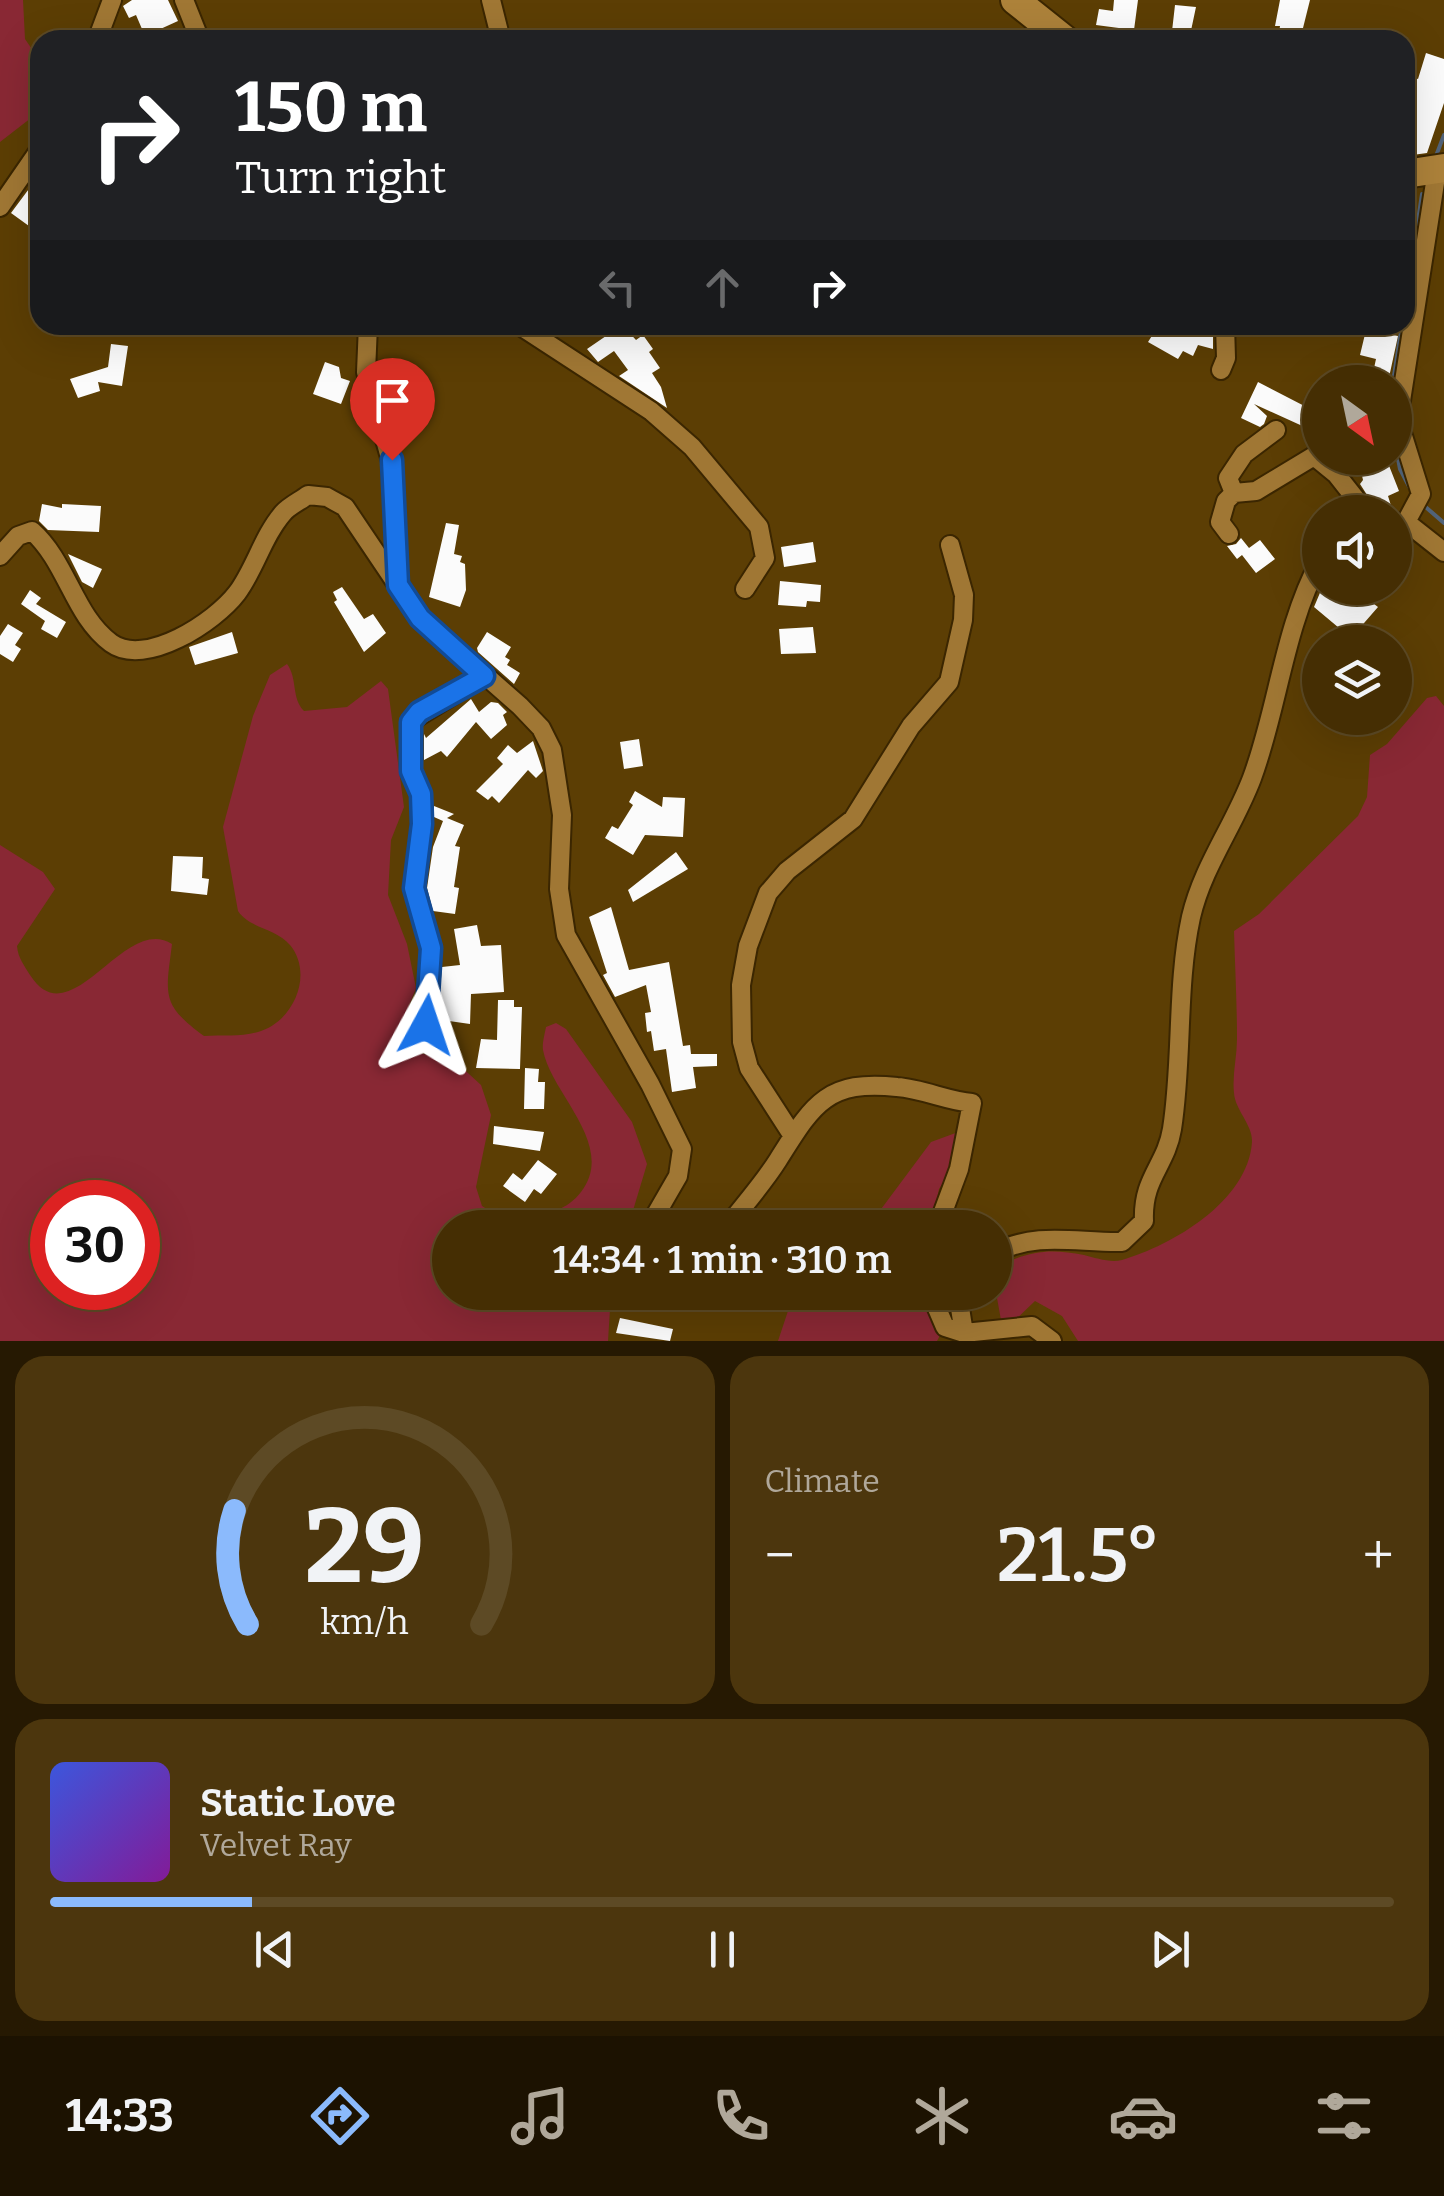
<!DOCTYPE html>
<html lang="en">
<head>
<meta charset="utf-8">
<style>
	body { margin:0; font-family:Bitter,serif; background:#4c360d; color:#f1f3f6; height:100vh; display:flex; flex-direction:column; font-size:38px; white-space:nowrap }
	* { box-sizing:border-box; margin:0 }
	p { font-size:32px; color:#b0a89a }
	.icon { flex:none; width:55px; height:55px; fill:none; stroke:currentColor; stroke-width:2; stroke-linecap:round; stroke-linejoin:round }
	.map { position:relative; height:1341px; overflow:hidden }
	.drawer { display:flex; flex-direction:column; gap:15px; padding:15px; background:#261902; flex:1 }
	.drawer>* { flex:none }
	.top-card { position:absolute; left:30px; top:30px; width:1385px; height:305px; border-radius:30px; box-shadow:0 10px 40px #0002,0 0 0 2px #5d4a25; background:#202124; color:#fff; overflow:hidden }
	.needle { width:65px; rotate:147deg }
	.buttons { position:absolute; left:1302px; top:365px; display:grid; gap:20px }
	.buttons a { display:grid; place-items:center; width:110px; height:110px; border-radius:50%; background:#452e03; box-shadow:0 10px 40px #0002,0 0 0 2px #5d4a25; font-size:50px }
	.speed { position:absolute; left:30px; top:1180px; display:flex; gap:20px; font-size:50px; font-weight:700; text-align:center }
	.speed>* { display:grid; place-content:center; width:130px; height:130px; border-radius:50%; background:#452e03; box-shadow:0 10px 40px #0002,0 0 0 2px #5d4a25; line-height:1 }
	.speed .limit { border:15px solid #d22; background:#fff; color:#111 }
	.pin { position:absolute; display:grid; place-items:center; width:85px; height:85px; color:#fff; margin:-102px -42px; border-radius:50% 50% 50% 0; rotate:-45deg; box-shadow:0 0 10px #0007 }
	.pin .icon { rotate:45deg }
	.me { position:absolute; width:110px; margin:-55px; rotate:5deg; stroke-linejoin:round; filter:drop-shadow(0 0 8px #0008) }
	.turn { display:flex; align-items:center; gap:35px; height:210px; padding:0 40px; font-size:45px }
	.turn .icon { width:130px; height:130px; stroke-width:2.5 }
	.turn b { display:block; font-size:70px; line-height:85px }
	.lanes { display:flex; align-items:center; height:95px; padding:0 40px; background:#0003; justify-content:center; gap:50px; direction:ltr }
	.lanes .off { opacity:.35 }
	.big { font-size:75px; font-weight:600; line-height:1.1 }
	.drawer .tile { flex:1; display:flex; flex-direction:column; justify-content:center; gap:15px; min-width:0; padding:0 35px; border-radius:30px; background:#4c360d }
	.drawer .dial { align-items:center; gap:0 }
	.dial svg { height:260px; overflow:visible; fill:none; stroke:#5d4a25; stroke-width:7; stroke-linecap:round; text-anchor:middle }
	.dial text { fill:#f1f3f6; stroke:none }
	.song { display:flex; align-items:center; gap:30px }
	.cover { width:120px; height:120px; border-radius:15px; background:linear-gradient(135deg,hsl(230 70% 55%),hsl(290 70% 35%)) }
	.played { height:10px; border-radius:5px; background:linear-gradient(90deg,#8bbafc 15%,#5d4a25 15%) }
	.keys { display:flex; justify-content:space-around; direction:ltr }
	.heat { display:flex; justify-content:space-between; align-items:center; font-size:55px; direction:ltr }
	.drawer .tiles { flex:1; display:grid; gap:15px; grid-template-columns:1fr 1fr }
	.tile:last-child { grid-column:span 2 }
	.trip { position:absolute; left:432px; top:1210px; width:580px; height:100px; border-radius:50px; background:#452e03; box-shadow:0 10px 40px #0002,0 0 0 2px #5d4a25; font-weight:600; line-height:100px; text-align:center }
	.tabs { display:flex; height:160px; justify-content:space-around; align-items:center; background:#1c1201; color:#b0a89a }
	.tabs .icon { width:70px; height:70px }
	.tabs .active { color:#8bbafc }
	.tabs b { font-size:45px; color:#f1f3f6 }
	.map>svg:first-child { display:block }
	.green { fill:#892834; fill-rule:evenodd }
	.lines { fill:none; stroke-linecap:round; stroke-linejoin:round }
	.stream { stroke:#516379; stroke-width:4 }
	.building { fill:#fbfbfb }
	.minor-casing { stroke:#3b2601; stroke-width:22 }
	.trunk-casing { stroke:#3b2601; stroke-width:32 }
	.minor { stroke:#a07734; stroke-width:18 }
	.trunk { stroke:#ad823a; stroke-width:28 }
	.route-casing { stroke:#114b97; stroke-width:25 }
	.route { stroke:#1a73e8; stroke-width:18 }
</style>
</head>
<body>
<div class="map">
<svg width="1444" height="1341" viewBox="0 0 1444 1341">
	<rect width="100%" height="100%" fill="#5c3e04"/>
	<path class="green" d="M0,0H23L25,39L40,61V111L0,142Z
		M287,664C298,679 291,698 304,711L347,707L381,681L388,689L404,807L391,840L388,895L407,944L416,988L402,1023L412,1051L456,1062L481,1085L491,1115L476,1187L482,1206C498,1217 507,1217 526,1217C547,1216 568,1209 581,1192C617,1145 551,1094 543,1050C542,1043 545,1033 546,1027L556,1023L566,1029L632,1122L647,1164L628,1227L450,1228V1292L611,1293L608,1341H0V845L43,872L55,889L17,946C18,958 24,965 30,975C71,1039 124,913 172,944C166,994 160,1004 204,1036C221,1035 242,1037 258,1032C294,1022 314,974 290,945C276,928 250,929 238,911L223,827L253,716L270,675ZM52,1202H138V1288H52Z
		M1436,696L1444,706V1341H1078L1062,1316L1035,1301L1011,1324L1001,1320L995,1287L996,1268C1027,1251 1049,1248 1084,1255C1096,1258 1110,1263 1122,1260C1173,1245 1248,1201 1252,1142C1253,1125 1235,1110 1234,1093C1232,1075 1237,1057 1237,1039C1237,1003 1235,967 1234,931L1259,914L1358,816L1367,797L1370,755L1387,744L1427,698Z
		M961,1131L964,1151L939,1189L931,1227L867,1228L931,1142Z
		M794,1293H933L945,1326L937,1341H778Z"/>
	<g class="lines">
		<path class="stream" d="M1436,156L1444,135
			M1405,307L1422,194
			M1393,382L1402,325
			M1395,443L1400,469L1412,492
			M1421,503L1444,523"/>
	</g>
	<path class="building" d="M132,0H168L178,21L145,36L136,15L129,18L123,6Z
		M1114,0H1138L1134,30L1096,25L1099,9L1113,11Z
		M1280,0H1310L1300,40H1278L1280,26H1275Z
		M1175,5L1196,7L1189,40H1171Z
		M1426,53L1444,59V103L1427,153L1405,156V75L1418,79Z
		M40,174V234L11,213Z
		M622,325L636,340L643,335L653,349L649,352L660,368L652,373L661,387L667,408L619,376L628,370L614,351L598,362L587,349Z
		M1170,325L1213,329V349L1198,345L1193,356L1183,351L1178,359L1148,342L1155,331L1163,336Z
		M1366,330L1398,336L1388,382H1371L1376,359L1360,355Z
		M111,344L128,346L122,386L98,382L100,391L78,398L70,379L108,367Z
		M325,362L339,367L341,378L350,381L341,404L313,394Z
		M1258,382L1316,412L1309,429L1254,404L1267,416L1264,424L1260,427L1241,418Z
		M1358,458H1386L1399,491L1388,496L1393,512H1378L1360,484L1363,480Z
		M42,504L62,508V504L101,506L99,532L48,530L39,521Z
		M446,523L459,525L454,554L462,556L460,562L465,564L466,590L460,607L429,597Z
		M1241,538L1249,548L1260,540L1275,559L1256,573L1242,555L1237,559L1227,546L1236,544Z
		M813,542L816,562L784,567L781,547Z
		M68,554L102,569L93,588L82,582Z
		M780,581L821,585L820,602L807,601L806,607L778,605Z
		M342,587L364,619L373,614L386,633L364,652L334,602L337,600L333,592Z
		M1322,588H1353L1378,607L1351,638L1314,607Z
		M30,590L41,598L36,604L66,622L57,638L41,629L45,621L21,604Z
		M8,624L23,633L15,645L21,649L13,662L0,654V636Z
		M813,627L816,653L781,654L779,629Z
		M232,632L238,653L195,665L189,647Z
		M487,632L511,647L505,657L510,660L507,665L520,673L514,684L478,652L477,648Z
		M471,699L479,712L491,702L498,703L507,712L503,715L507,725L491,739L476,722L447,757L441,751L424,760V734L426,738Z
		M639,739L643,766L624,769L620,742Z
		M533,741L543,771L536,778L528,770L499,803L492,796L488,800L476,791L503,764L497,758L508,745L517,753Z
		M635,791L662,807L663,797L685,798L683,837L645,835L633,855L605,838L612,826L618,829L633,805L629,802Z
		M434,806L454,814L447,818L464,825L455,846L460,847L454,887L459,888L455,914L433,911L427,888L433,847L443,821L434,817Z
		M676,852L688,869L633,902L628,890Z
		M173,856L203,857L202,878L209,879L207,895L171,891Z
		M611,907L629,970L669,962L683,1046L690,1045L691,1054H717V1066L693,1067L696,1088L672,1092L666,1049L654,1051L651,1031L647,1032L645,1013L651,1012L646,985L615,997L603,975L607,973L589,917Z
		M477,925L481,946L501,945L504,992L471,994L470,1024L449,1021L448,1028L437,1026L442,967L460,965L454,929Z
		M498,1000H514V1007H522L520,1069L476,1068L481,1039L497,1040Z
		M525,1068L539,1069L538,1082H545L544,1109H524Z
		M494,1126L544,1132L540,1151L493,1144Z
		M538,1160L557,1174L541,1194L534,1189L525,1202L503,1186L513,1173L522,1180Z
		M620,1318L673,1329L670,1341L616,1333Z"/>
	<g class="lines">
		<g class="minor-casing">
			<path id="minor" d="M184,0L200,40
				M491,0L501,40
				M97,40L112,0
				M0,207L40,149
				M368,325L366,372L391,461L398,585
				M519,325L651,411L692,447L759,527L765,558L745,589
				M1221,370L1226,358L1225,325
				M1276,430L1244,454L1228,478L1234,493L1256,491L1314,456L1336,474L1366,512
				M1406,522L1444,552
				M1395,528L1406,522L1421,494L1398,420L1437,170
				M1229,534L1220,522L1226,501L1234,493
				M0,556L18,536L32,531C67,562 74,616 111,643C145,668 215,622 237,593C255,569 263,536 283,513C289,506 300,501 308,495L327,497L345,507L419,617L520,706L541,728L552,750L562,815L559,889L566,935L650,1084L682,1149L678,1176L648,1228
				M425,1025L431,948L414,888L421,823V794L411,771V721L484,676
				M791,1133L749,1068L742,1042L741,985L748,946L768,893L787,871L853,819L911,726L949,682L963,620L964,595L950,545
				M726,1228C743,1206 763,1184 778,1160C812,1106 826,1079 897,1087C923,1089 948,1101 972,1103L959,1169L937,1228
				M995,1253C1036,1231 1077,1243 1122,1242L1144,1221C1142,1178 1166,1166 1172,1129C1183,1059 1176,986 1191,917C1203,866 1234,826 1252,778C1278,708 1284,627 1320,561
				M930,1292L945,1327L964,1333L1032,1326L1052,1341
				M964,1333L960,1308L965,1292"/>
		</g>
		<g class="trunk-casing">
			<path id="trunk" d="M1015,0L1065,40
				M1405,174L1444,168"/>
		</g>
		<use href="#minor" class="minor"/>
		<use href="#trunk" class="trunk"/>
	</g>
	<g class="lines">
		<g class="route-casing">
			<path id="route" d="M392,460L398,585L420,618L484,676L419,712L411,722V771L421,794L422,824L414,888L431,948L426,1025"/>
		</g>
		<use href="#route" class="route"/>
	</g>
</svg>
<div class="buttons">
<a><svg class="needle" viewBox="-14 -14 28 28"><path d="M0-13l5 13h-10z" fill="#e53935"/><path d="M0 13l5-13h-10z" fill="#b0a89a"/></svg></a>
<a><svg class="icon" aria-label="sound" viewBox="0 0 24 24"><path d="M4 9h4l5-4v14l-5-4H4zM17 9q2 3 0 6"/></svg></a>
<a><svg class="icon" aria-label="layers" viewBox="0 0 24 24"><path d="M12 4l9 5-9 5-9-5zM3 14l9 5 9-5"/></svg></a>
</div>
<div class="speed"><div class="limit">30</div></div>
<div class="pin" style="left:392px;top:460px;background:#d93025"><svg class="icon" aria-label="arrive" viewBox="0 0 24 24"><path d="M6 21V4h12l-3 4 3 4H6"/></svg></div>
<svg class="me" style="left:426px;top:1025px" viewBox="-20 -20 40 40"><path d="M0-17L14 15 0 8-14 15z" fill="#1a73e8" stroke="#fff" stroke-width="4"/></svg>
<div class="trip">14:34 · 1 min · 310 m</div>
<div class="top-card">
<div class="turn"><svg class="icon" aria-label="right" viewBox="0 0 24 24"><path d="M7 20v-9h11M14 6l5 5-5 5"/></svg><div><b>150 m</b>Turn right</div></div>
<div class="lanes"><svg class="icon off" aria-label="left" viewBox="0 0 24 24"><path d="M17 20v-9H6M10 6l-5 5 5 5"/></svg><svg class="icon off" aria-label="ahead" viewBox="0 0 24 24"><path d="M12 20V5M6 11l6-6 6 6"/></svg><svg class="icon" aria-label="right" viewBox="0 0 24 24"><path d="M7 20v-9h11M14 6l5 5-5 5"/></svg></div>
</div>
</div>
<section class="drawer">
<div class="tiles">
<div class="tile dial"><svg viewBox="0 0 100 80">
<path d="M14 69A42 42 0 1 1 86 69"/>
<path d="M14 69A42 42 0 0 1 10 34" stroke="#8bbafc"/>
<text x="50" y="56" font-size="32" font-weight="700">29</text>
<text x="50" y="72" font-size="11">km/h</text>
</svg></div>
<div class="tile"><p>Climate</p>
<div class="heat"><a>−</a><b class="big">21.5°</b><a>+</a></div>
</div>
<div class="tile">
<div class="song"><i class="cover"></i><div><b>Static Love</b><p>Velvet Ray</p></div></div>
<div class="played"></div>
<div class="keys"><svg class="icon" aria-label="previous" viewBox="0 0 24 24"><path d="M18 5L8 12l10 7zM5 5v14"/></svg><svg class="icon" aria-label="pause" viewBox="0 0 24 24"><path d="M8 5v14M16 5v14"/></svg><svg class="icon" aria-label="next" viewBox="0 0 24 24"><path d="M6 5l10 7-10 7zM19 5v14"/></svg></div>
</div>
</div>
</section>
<nav class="tabs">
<b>14:33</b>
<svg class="icon active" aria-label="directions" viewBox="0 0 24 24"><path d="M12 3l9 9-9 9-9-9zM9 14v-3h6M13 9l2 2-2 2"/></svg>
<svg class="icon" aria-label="music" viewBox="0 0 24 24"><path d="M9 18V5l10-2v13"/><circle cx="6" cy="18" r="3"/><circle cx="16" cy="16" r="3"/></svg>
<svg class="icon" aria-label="phone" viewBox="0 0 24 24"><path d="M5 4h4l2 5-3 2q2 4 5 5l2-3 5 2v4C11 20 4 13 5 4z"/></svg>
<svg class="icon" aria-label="climate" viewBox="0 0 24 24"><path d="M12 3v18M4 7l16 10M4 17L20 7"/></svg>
<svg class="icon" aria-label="car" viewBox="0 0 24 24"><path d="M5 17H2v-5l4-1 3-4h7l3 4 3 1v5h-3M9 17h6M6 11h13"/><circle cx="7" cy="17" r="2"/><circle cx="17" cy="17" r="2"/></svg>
<svg class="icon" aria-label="filters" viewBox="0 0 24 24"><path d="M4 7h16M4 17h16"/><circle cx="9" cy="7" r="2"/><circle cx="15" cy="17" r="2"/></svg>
</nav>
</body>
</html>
